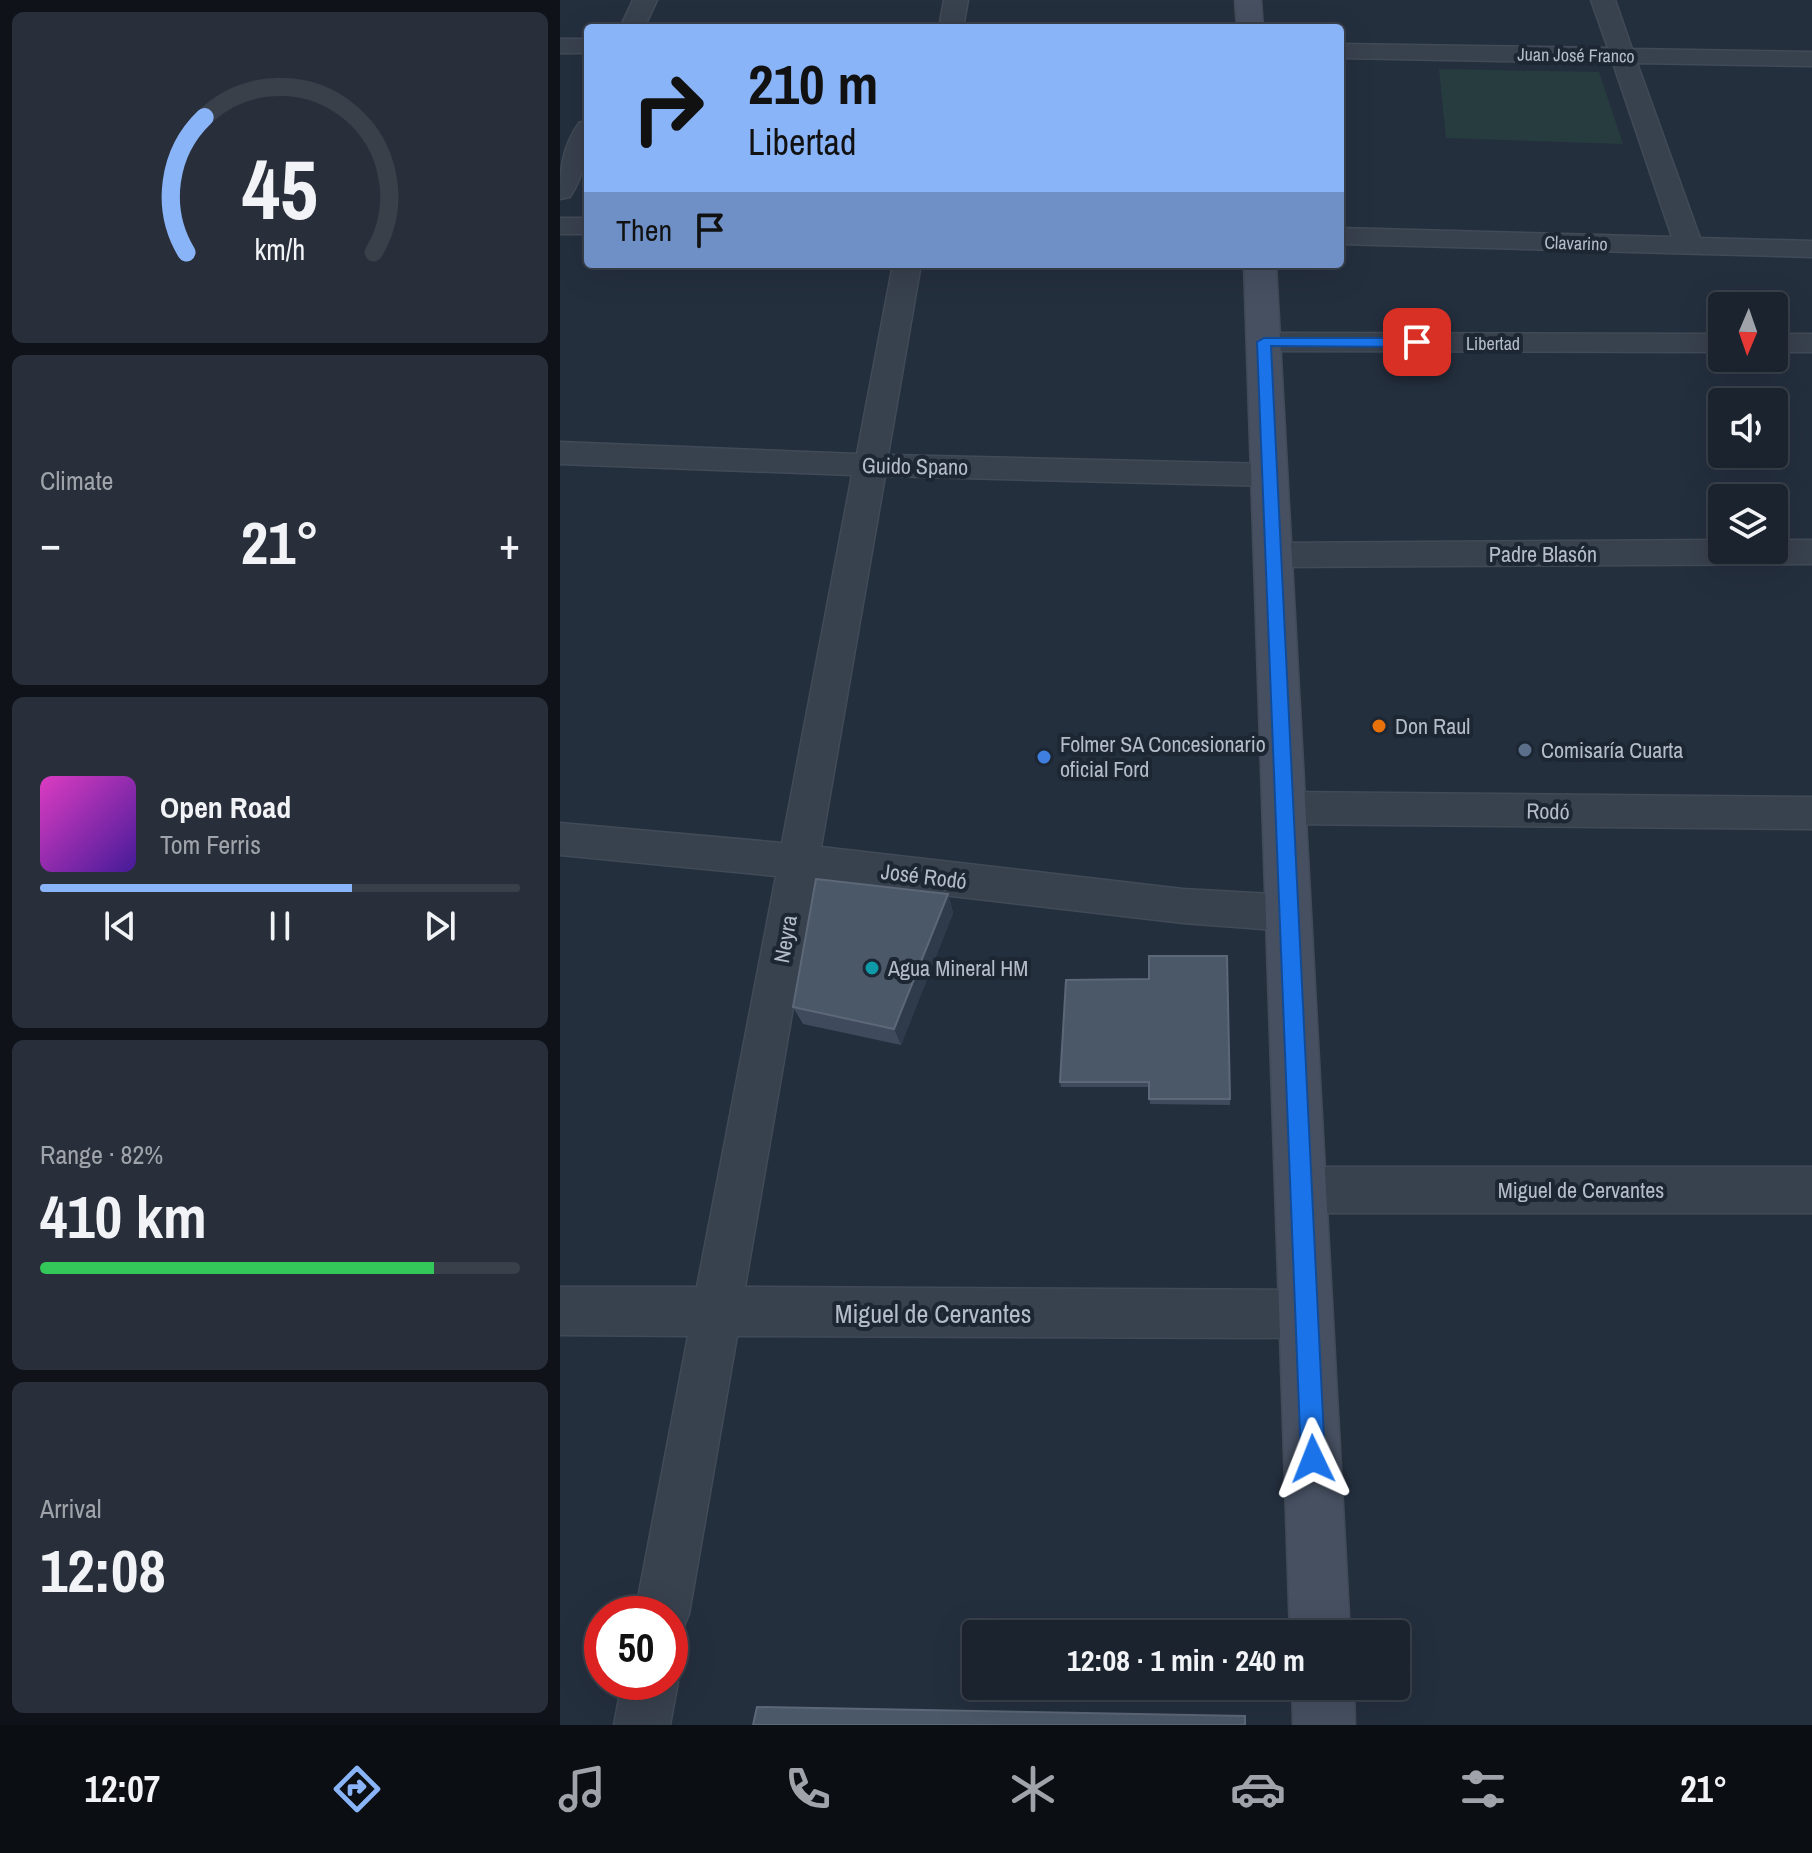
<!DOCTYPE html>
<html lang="en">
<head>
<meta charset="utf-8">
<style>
	body { margin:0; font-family:"Archivo Narrow",sans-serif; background:#282f3a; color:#f1f3f6; height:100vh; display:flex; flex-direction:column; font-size:30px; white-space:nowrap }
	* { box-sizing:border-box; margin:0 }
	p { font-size:26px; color:#a0a4aa }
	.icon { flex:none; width:44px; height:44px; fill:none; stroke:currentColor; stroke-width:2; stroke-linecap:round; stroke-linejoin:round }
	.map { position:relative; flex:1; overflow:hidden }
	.panel { display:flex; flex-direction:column; gap:12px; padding:12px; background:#0f1319; width:560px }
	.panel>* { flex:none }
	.top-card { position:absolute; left:24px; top:24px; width:760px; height:244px; border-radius:8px; box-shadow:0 8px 32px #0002,0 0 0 2px #39404a; background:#8ab4f8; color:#111; overflow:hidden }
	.needle { width:52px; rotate:182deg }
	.buttons { position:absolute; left:1148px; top:292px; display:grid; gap:16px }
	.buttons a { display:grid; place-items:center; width:80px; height:80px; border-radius:8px; background:#1b232e; box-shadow:0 8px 32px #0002,0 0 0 2px #39404a; font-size:40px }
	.speed { position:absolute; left:24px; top:1596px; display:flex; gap:16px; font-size:40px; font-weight:700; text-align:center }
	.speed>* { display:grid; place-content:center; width:104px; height:104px; border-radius:50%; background:#1b232e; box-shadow:0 8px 32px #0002,0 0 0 2px #39404a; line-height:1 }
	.speed .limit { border:12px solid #d22; background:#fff; color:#111 }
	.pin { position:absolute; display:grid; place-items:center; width:68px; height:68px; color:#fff; margin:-34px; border-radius:16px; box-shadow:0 4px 12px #0006 }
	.me { position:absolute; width:88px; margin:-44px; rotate:358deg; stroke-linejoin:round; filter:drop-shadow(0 0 6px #0008) }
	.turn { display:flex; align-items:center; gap:28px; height:168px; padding:0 32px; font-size:36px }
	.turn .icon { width:104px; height:104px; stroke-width:2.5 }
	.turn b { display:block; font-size:56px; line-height:68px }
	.then { display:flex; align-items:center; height:76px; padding:0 32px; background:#0003; gap:16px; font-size:30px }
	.big { font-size:60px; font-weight:700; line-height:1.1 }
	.panel .card { flex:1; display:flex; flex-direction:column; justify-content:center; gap:12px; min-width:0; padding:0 28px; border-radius:12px; background:#282f3a }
	.panel .dial { align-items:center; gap:0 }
	.dial svg { height:208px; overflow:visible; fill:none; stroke:#39404a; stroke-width:7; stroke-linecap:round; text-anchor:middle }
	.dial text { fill:#f1f3f6; stroke:none }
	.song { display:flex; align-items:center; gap:24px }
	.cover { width:96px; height:96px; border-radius:12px; background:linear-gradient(135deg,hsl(310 70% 55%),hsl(260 70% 35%)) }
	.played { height:8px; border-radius:4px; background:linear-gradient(90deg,#8ab4f8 65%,#39404a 65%) }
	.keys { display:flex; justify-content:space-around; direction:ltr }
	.heat { display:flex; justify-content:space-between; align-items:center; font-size:44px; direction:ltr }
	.charge { height:12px; border-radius:6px; background:linear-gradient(90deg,#34c759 82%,#39404a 0) }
	.trip { position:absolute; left:402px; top:1620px; width:448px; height:80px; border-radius:8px; background:#1b232e; box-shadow:0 8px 32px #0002,0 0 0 2px #39404a; font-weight:700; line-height:80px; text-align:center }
	.dock { display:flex; height:128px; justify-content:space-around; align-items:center; background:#0b0e12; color:#a0a4aa }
	.dock .icon { width:56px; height:56px }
	.dock .selected { color:#8ab4f8 }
	.dock b { font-size:36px; color:#f1f3f6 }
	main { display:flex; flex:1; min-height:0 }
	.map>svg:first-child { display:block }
	.green { fill:#263c3f }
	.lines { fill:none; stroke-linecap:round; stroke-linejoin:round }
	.street-casing { stroke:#414a57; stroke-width:3 }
	.secondary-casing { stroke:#414a57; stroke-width:3 }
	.street { fill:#38414e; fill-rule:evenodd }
	.secondary { fill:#465061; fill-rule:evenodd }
	.wall { fill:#3f4b5c }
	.shaded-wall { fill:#2f3b4b }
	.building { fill:#4b5868; stroke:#5c6777; stroke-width:2 }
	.route { fill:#1a73e8; stroke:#114b97; stroke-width:2 }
	.food-dot { fill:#e8710a; stroke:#1d2633; stroke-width:3 }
	.service-dot { fill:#5c6f8a; stroke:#1d2633; stroke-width:3 }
	.shop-dot { fill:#3f7fe0; stroke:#1d2633; stroke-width:3 }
	.culture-dot { fill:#0f9aa8; stroke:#1d2633; stroke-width:3 }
	.labels { text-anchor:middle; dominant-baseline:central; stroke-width:8; stroke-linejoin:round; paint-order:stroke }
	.far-street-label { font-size:18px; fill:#b4bcc9; stroke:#1d2633 }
	.street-label { font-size:22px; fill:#b4bcc9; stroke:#1d2633 }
	.poi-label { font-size:22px; fill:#b4bcc9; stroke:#1d2633; text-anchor:start }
	.near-street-label { font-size:26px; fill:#b4bcc9; stroke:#1d2633 }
</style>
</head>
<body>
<main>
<section class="panel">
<div class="card dial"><svg viewBox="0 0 100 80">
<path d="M14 69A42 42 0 1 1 86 69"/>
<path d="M14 69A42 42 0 0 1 21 17" stroke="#8ab4f8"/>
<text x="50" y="56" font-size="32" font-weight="700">45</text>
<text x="50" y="72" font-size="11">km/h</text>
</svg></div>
<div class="card"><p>Climate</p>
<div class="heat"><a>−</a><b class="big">21°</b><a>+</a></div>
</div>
<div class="card">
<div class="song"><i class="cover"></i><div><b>Open Road</b><p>Tom Ferris</p></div></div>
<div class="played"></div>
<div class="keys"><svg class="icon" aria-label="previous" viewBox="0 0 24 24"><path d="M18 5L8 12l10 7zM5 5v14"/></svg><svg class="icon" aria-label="pause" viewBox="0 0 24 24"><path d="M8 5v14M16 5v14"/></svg><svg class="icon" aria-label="next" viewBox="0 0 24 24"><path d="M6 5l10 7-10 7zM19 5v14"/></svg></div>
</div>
<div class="card"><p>Range · 82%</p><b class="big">410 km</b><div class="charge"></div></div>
<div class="card"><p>Arrival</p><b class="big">12:08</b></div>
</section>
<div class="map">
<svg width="1252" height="1725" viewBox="0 0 1252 1725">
	<rect width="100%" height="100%" fill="#242f3e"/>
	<path class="green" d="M879,69L1039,72L1063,144L886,138Z"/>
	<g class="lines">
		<g class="street-casing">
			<path id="street" d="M73,0H97L84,28H60Z
				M384,0H408L403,28H379Z
				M1031,0H1055L1072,49L1252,52V66L1077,63L1140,238L1252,241V257L780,244V228L1112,237L1053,63L780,58V44L1048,48Z
				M0,39H28V53H0Z
				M28,120C28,149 26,172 10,197L0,199C0,170 2,147 19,123Z
				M0,218H28V234H0Z
				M333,264H361L328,455L710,464L721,467L726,475L721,483L710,486L325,476L261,847L623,889L729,895L743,901L749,913L743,925L729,931L623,923L255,880L185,1287L746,1290L763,1297L770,1314L763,1331L746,1338L177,1336L129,1614L121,1633L110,1638V1614H75L128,1336L0,1335V1287H137L216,876L0,855V823L222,843L292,475L0,464V442L297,454Z
				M704,333L1162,334V352L704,351L693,349L689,342L693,335Z
				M1214,334H1252V352H1214Z
				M1162,540V550H1214V540H1252V564L714,567L702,564L697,555L702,546L714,543Z
				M725,792L1252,797V829L725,824L711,819L706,808L711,797Z
				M741,1167H1252V1213H741L725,1206L718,1190L725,1174Z
				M110,1663L118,1682L110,1725H54L62,1682H110Z"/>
		</g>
		<g class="secondary-casing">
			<path id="secondary" d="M675,0H701L703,28H677Z
				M684,264H716L790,1634H730Z
				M732,1686H794L795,1725H733Z"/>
		</g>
		<use href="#street" class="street"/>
		<use href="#secondary" class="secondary"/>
	</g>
	<path class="wall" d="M388,894L393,913L341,1045L243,1024L233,1007Z
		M506,980L670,1099V1105L590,1104L589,1087H501L500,1082Z"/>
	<path class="shaded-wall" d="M388,894L393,913L341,1045L334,1029Z"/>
	<path class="building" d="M256,879L388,894L334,1029L233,1007Z
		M589,956H667L670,1099H589V1082H500L506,980L589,979Z
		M197,1707L685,1716V1725H193Z"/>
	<path class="route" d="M704,338H857L864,342L857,347L711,346L765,1459L761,1468L753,1471L744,1468L741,1459L697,342Z"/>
	<circle class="food-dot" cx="819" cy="726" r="8"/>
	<circle class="service-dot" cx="965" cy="750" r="8"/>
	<circle class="shop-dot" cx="484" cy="757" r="8"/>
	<circle class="culture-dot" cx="312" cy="968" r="8"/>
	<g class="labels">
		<g class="far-street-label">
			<text transform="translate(1016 55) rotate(1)">Juan José Franco</text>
			<text transform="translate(1016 243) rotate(2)">Clavarino</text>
			<text x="933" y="343">Libertad</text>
		</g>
		<g class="street-label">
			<text transform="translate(355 466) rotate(1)">Guido Spano</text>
			<text x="983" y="554">Padre Blasón</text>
			<text transform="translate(988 811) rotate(1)">Rodó</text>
			<text transform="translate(364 876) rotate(7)">José Rodó</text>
			<text transform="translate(225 939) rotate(-80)">Neyra</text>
			<text x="1021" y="1190">Miguel de Cervantes</text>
		</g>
		<g class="poi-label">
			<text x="835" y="726">Don Raul</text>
			<text x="500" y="744">Folmer SA Concesionario<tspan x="500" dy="25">oficial Ford</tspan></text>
			<text x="981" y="750">Comisaría Cuarta</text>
			<text x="328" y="968">Agua Mineral HM</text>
		</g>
		<g class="near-street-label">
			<text x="373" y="1313">Miguel de Cervantes</text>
		</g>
	</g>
</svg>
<div class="buttons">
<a><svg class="needle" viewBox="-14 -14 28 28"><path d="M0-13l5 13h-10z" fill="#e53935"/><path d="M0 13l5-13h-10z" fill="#a0a4aa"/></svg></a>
<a><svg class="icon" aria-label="sound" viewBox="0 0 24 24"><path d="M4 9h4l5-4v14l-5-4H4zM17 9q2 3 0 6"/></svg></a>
<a><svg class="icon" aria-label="layers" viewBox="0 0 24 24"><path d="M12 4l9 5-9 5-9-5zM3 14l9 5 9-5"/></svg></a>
</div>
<div class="speed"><div class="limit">50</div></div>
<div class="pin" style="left:857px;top:342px;background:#d93025"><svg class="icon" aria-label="arrive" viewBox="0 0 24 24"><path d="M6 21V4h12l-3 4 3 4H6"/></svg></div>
<svg class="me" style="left:753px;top:1459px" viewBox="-20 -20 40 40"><path d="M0-17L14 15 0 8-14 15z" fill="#1a73e8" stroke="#fff" stroke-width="4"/></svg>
<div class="trip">12:08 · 1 min · 240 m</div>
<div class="top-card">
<div class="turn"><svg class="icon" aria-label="right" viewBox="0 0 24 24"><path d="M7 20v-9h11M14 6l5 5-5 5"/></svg><div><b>210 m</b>Libertad</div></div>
<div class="then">Then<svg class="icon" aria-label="arrive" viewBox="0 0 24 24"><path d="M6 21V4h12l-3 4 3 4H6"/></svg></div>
</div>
</div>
</main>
<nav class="dock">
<b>12:07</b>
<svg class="icon selected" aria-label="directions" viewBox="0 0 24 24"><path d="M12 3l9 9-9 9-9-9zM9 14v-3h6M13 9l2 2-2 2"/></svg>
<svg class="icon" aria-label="music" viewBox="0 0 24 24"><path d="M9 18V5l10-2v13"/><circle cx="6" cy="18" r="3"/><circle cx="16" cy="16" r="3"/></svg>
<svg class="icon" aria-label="phone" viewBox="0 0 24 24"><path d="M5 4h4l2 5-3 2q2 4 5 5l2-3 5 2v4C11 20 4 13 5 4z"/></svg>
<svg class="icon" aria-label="climate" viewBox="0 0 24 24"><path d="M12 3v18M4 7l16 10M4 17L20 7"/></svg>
<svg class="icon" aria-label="car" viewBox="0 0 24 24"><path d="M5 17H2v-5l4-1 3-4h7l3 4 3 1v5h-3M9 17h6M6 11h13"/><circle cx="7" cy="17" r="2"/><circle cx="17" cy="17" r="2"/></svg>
<svg class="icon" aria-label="filters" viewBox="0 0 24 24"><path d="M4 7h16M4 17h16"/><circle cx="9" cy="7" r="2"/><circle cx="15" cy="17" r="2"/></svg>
<b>21°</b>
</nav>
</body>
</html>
